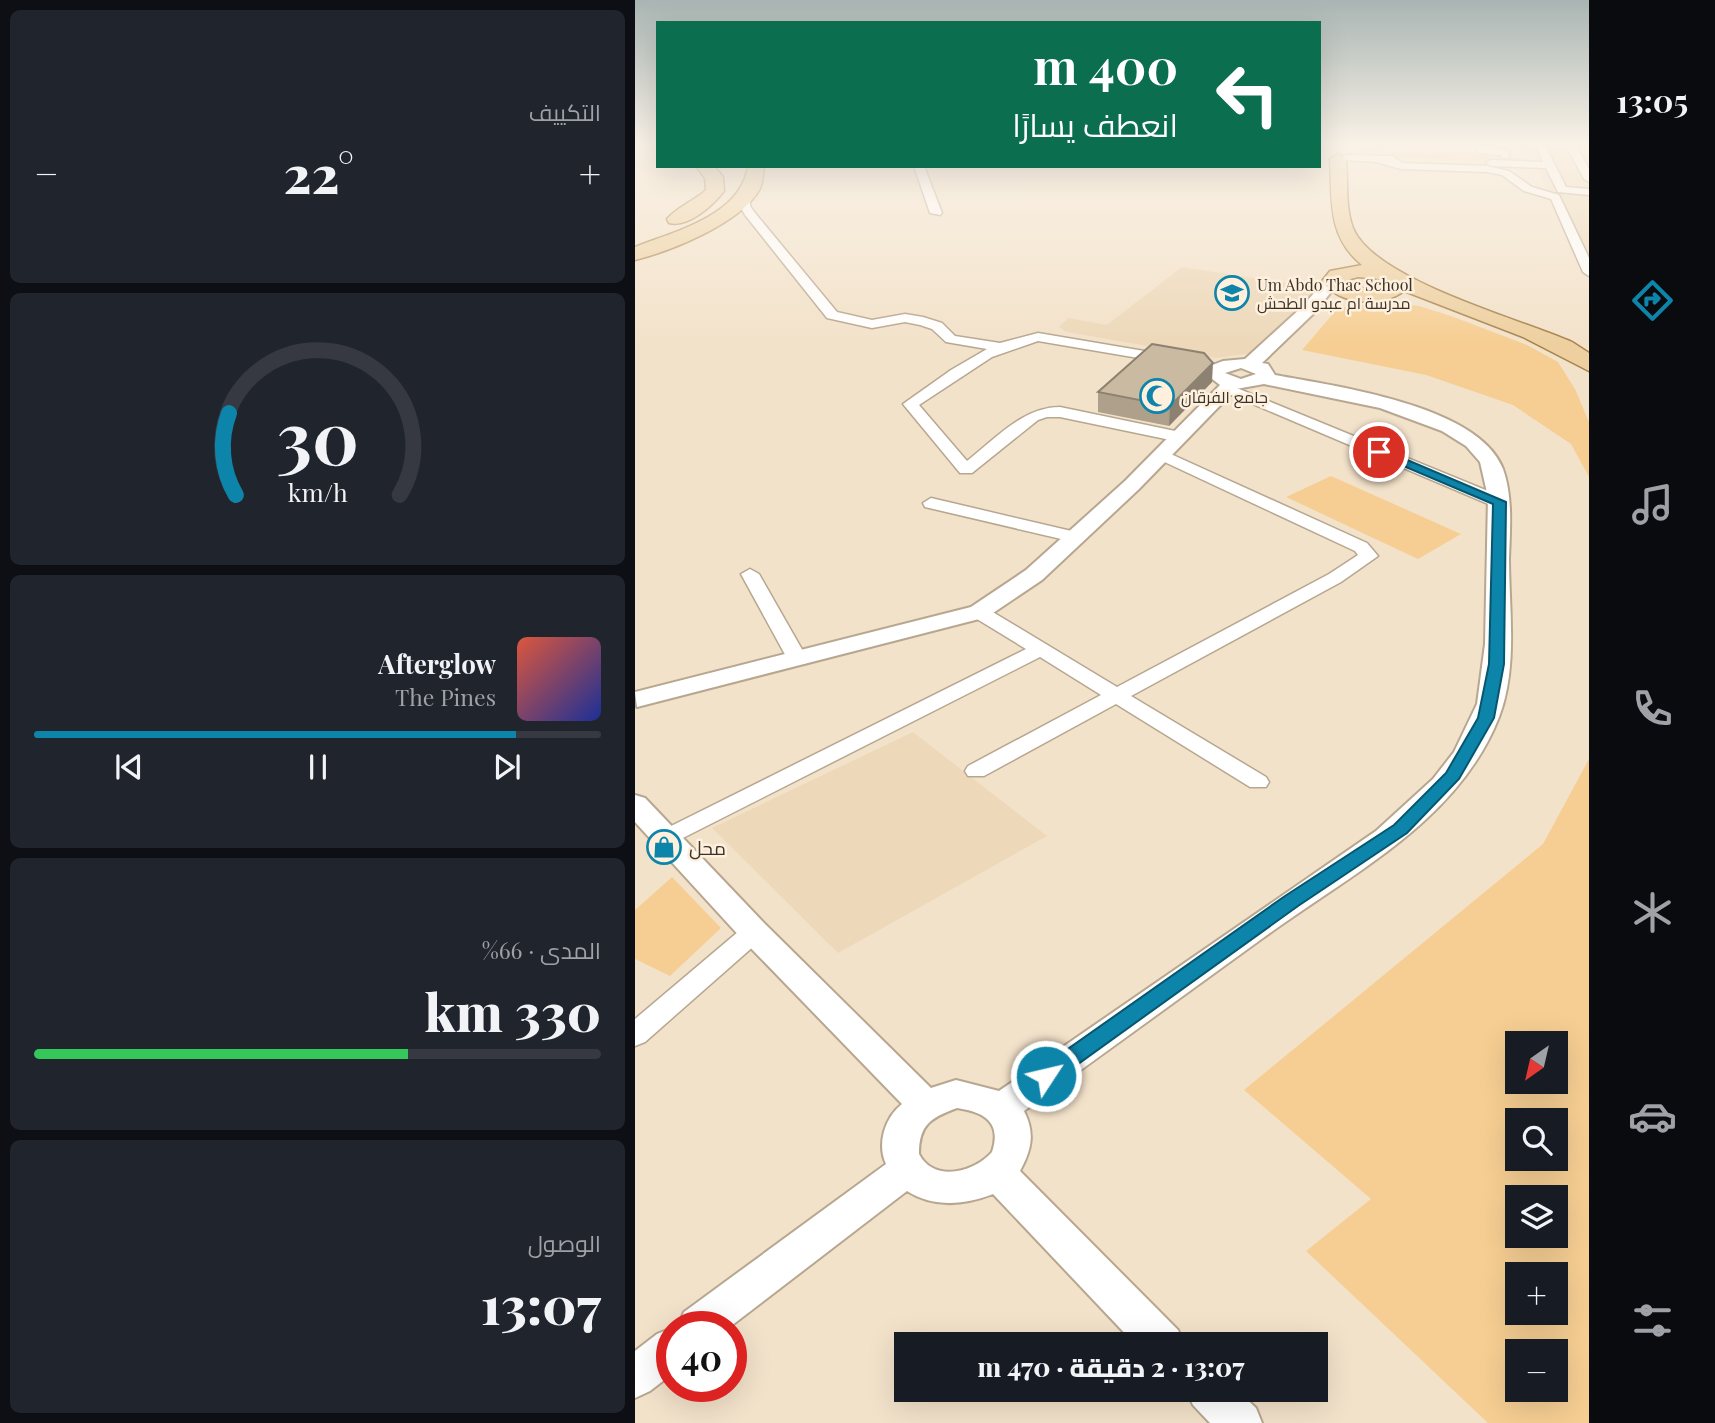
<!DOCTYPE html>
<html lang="ar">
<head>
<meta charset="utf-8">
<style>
	body { margin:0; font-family:"Playfair Display",Cairo,serif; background:#20242c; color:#f1f3f6; direction:rtl; height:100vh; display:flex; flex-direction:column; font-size:26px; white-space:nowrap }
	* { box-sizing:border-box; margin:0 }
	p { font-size:23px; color:#9ea1a6 }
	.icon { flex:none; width:38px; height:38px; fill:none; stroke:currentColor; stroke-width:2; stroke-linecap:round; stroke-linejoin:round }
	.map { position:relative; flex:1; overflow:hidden; direction:ltr }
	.details { display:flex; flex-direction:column; gap:10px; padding:10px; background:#0d0f14; width:635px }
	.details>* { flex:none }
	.top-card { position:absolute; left:21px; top:21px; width:665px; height:147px; border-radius:0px; box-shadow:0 7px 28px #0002; direction:rtl; background:#0b6e4f; color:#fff; overflow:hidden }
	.needle { width:46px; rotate:214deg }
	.tools { position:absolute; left:870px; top:1031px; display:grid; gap:14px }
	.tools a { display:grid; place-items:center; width:63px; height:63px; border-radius:0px; background:#171b24; box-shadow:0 7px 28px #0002; font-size:35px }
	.speed { position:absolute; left:21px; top:1311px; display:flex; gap:14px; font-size:35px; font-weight:700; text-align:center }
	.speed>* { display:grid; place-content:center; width:91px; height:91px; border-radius:50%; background:#171b24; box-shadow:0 7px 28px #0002; line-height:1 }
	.speed .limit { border:10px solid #d22; background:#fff; color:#111 }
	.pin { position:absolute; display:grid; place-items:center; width:60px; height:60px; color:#fff; margin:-30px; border:4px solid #fff; border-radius:50%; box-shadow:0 2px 7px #0007 }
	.me { position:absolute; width:77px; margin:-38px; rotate:55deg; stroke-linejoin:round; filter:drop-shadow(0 0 5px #0008) }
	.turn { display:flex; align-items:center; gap:24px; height:147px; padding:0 28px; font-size:32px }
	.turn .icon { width:91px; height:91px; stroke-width:2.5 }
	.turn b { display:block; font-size:49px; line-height:60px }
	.big { font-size:52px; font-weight:800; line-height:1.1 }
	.details .tile { flex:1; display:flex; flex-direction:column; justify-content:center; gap:10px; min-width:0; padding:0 24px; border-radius:10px; background:#20242c }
	.details .dial { align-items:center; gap:0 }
	.dial svg { height:182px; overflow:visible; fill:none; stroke:#363941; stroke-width:7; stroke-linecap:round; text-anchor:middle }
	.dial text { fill:#f1f3f6; stroke:none }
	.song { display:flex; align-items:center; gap:21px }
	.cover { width:84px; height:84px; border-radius:10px; background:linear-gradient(135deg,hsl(10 70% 55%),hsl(230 70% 35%)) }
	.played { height:7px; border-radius:4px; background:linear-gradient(90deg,#0d84aa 85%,#363941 85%) }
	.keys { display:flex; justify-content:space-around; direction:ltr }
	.heat { display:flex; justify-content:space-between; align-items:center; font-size:38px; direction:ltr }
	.charge { height:10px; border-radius:5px; background:linear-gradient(90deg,#34c759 66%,#363941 0) }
	.trip { position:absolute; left:259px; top:1332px; width:434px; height:70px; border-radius:0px; background:#171b24; box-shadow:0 7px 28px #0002; font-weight:800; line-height:70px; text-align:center; direction:rtl }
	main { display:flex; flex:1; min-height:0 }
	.tabs { display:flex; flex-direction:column; width:126px; justify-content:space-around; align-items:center; background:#090b0e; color:#9ea1a6 }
	.tabs .icon { width:49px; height:49px }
	.tabs .selected { color:#0d84aa }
	.tabs b { font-size:32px; color:#f1f3f6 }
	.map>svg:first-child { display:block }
	.built { fill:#edd8b9 }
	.green { fill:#f6ce93; fill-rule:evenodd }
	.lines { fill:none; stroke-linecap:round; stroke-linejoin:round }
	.minor-casing { stroke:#b8a790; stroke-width:3 }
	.tertiary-casing { stroke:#b8a790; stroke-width:4 }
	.primary-casing { stroke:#a8844d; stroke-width:3 }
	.minor { fill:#fff; fill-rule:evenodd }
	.tertiary { fill:#fff; fill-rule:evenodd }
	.primary { fill:#eed0a0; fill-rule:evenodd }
	.wall { fill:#aea08b }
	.shaded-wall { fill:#8d8271 }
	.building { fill:#cabaa2; stroke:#8d8271; stroke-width:2 }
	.route { fill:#0d84aa; stroke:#08566e; stroke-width:2 }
	.labels { text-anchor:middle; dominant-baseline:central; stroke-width:5; stroke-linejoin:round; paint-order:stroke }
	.far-poi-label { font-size:16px; fill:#3a332a; stroke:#fef0dc; text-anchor:start }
	.poi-label { font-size:19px; fill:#3a332a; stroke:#fef0dc; text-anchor:start }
</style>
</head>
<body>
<main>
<nav class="tabs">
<b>13:05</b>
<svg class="icon selected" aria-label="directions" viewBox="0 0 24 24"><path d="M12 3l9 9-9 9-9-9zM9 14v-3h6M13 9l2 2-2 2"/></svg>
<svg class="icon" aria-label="music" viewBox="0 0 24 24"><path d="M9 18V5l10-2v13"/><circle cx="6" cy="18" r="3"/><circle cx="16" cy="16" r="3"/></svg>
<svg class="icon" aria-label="phone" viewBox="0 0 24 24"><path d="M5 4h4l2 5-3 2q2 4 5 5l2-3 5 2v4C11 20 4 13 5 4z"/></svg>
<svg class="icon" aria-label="climate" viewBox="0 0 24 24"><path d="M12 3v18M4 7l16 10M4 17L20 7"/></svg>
<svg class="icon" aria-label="car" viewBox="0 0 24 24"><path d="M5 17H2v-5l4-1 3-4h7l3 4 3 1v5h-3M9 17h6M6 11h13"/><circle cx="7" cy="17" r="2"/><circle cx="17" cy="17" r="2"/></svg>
<svg class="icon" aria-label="filters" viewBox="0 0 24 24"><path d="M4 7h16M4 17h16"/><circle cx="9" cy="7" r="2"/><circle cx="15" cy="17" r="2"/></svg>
</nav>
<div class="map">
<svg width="954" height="1423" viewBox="0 0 954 1423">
	<rect width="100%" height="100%" fill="#f3e2ca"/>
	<path class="built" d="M889,145H954V278L917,202L911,184L896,161Z
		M547,267L684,288L618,353L581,358L432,332L424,327L433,318L472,325Z
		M278,732L412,836L203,953L77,828Z"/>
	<path class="green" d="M725,151L890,158L892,163L725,156L727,153Z
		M755,302L784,306L816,316L892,345L923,362L940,389L954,422V477L936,444L878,405L791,375L667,350L703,308Z
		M696,476L826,534L783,559L651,497Z
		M954,759V1423H853L671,1251L736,1199L609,1090L908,844ZM882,1043H920V1082H882ZM882,1120H920V1158H882ZM882,1197H920V1236H882ZM882,1274H920V1312H882ZM920,1351V1390H882V1351Z
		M37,877L86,928L35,976L0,959V910Z"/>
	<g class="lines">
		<g class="minor-casing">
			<path id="minor" d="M842,145L872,150L875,156L870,159L865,155L842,153Z
				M900,145H910L931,187L954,189V195L923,192L911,168L856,166L851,163L856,160L908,162Z
				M931,145H941L954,169V182L949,179Z
				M710,155L757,156L767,163L852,166L874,171L897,187L924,195L954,258V276L948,272L916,199L889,191L867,175L852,172L766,169L741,162L706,160L705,158Z
				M279,166H289L307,213L305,215L295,213Z
				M108,193H116L115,206L120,213L202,312L237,320L270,314L288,317L307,323L320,336L365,343L403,333L533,355L540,359L533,363L403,341L357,357L284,405L332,461C360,439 388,407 425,407L545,432L553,437L545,442L425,417H412L403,420L337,473H325L268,404L316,370L352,349L311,342L297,329L285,325L270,322L237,328L192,318L110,215L105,206Z
				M592,384L870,498L872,502L864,507L858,506L587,391L585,388Z
				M527,450L732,543L743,556L706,582L496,696L631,777L634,782L631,787H615L481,704L349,776H333L330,771L333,766L466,695L405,657L38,843L30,846L22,843L18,838L22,833L391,649L337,616L334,612L337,608H351L482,687L694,574L723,555L720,551L521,458L519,455Z
				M296,498L445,533L448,537L439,542L290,507L288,503Z
				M115,569L124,574L173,660L170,664H156L153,660L106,574Z
				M119,923L128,926L132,932L128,938L10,1042L0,1046V1019L110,926Z"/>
		</g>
		<g class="tertiary-casing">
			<path id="tertiary" d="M697,276L705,281L679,313L627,363L633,364L640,375C699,386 844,405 868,469C878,497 875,530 874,559C874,610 883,668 864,717C823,822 714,875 628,938C548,996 468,1054 389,1111C400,1133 397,1149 385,1171L543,1330L549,1344H500L358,1194C330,1205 299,1208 272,1191L96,1326H43L49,1312L251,1164C242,1145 249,1118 267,1104L108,940L0,822V795L10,798L130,924L296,1088L321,1080L364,1091L741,831L798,779L819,752L842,704L850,644L853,497L845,462L831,446L807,431L745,408L629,384L601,389L504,489L407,580L352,617L2,707L0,692L336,607L391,570L490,481L585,385L572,375L575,366L588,361L610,359L667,307L692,278ZM606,368L621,374L606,379L590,373ZM322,1108C349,1112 367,1122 357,1152C340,1172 299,1183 284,1154C284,1125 295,1118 322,1108Z
				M37,1328V1374L15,1391L0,1398V1351L22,1334Z
				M551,1390H602L621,1408L627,1423H575L558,1405Z"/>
		</g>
		<g class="primary-casing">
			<path id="primary" d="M703,154L711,159C713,181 710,207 718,228C739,280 885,319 937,342L954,353V371L888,337L769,291C747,308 703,305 687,281L695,271L727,265C692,237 697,199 695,159ZM723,277L744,279L752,284C737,291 722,290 708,281Z
				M61,166H79L88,177L89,191C78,205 54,228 34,223L32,219C42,207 59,201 71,190L70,178Z
				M113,166H129C128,175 128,185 123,192C103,224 36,251 0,260V247C40,231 106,216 113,166Z"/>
		</g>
		<use href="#minor" class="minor"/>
		<use href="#tertiary" class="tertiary"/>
		<use href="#primary" class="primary"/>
	</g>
	<path class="wall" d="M577,382L534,426L463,412V392Z"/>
	<path class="shaded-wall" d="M578,363L577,382L534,426L535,406Z"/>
	<path class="building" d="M517,344L569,353L578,363L535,406L463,392Z"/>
	<linearGradient id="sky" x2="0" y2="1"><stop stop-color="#a9b5b3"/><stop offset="0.42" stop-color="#faf2e7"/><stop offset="1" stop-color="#faf2e7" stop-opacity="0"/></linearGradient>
	<rect width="954" height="344" fill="url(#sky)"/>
	<path class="route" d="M744,448L871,502L869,664L859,718L824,779L772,833L663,906L418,1082L411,1085L403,1082L400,1076L403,1070L650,896L759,825L811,773L843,718L854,664L858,504L740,454L738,452Z"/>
	<defs>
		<g id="school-ring" transform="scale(1.75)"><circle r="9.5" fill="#fef0dc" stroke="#0d84aa" stroke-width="1.5"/><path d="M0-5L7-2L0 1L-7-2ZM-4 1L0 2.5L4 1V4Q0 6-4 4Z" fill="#0d84aa"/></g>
		<g id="mosque-ring" transform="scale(1.75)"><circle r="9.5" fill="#fef0dc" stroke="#0d84aa" stroke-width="1.5"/><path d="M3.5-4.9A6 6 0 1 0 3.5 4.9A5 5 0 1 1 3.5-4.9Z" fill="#0d84aa"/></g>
		<g id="shop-ring" transform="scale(1.75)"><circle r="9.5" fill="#fef0dc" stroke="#0d84aa" stroke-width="1.5"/><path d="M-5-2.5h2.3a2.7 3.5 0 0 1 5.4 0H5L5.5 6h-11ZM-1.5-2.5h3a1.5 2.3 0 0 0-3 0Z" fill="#0d84aa"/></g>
	</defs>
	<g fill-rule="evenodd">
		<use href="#school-ring" x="597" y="293"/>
		<use href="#mosque-ring" x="522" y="396"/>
		<use href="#shop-ring" x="29" y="847"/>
	</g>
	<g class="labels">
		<g class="far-poi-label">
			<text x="622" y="284">Um Abdo Thac School<tspan x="622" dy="18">مدرسة ام عبدو الطحش</tspan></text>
			<text x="546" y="396">جامع الفرقان</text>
		</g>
		<g class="poi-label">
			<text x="54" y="847">محل</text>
		</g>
	</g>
</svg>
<div class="tools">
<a><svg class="needle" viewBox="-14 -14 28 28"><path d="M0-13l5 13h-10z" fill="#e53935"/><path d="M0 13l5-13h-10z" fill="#9ea1a6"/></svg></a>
<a><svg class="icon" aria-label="search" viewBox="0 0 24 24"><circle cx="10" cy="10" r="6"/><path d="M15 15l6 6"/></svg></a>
<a><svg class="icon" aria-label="layers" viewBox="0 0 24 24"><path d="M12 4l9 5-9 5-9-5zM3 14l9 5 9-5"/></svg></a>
<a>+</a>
<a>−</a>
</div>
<div class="speed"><div class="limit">40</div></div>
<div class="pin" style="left:744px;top:452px;background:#d93025"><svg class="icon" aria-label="arrive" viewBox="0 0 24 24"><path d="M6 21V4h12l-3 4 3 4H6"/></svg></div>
<svg class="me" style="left:411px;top:1076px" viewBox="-20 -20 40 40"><circle r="17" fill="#0d84aa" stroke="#fff" stroke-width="3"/><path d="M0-11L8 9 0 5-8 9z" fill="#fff"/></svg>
<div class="trip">13:07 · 2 دقيقة · 470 m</div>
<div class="top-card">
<div class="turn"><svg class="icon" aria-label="left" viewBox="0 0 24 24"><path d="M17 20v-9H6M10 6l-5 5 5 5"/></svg><div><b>400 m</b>انعطف يسارًا</div></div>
</div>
</div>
<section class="details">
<div class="tile"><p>التكييف</p>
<div class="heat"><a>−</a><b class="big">22°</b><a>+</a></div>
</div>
<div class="tile dial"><svg viewBox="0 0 100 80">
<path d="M14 69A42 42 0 1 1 86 69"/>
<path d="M14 69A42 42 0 0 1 11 33" stroke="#0d84aa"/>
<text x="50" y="56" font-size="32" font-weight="700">30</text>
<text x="50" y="72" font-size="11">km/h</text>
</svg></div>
<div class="tile">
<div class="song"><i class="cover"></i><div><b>Afterglow</b><p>The Pines</p></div></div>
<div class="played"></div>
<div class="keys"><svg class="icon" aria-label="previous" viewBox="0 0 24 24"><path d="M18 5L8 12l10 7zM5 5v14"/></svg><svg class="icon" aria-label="pause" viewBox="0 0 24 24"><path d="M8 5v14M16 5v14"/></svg><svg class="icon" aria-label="next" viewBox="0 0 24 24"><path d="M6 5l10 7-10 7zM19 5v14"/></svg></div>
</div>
<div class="tile"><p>المدى · 66%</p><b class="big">330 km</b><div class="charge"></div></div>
<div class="tile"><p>الوصول</p><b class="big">13:07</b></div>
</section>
</main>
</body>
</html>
